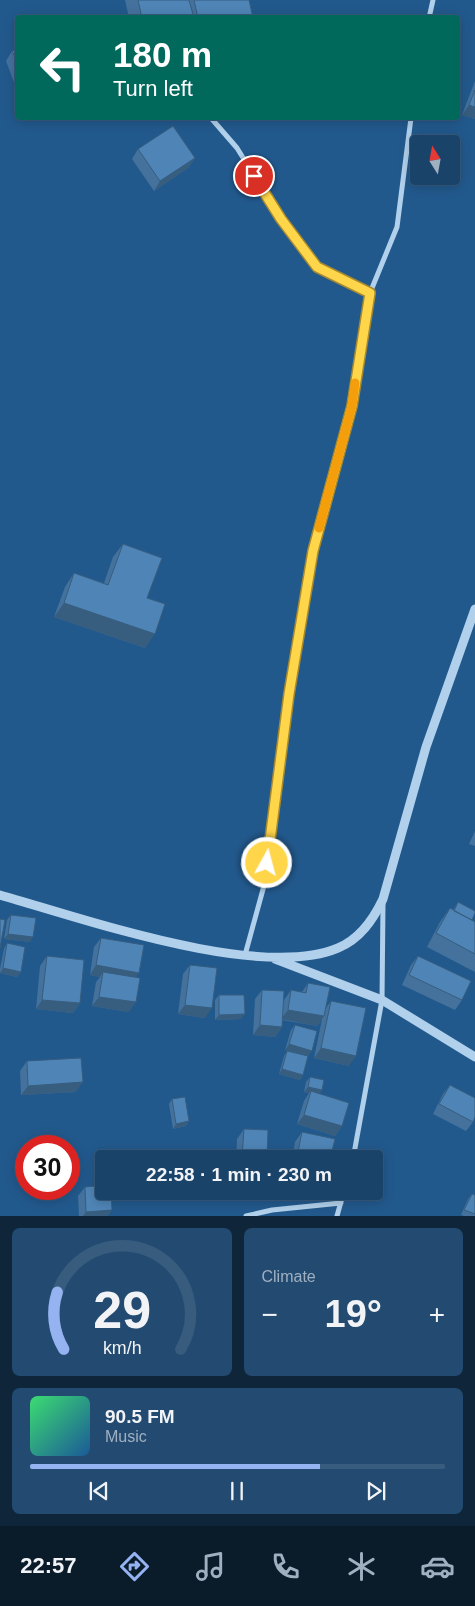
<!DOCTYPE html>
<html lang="en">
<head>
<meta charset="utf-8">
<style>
	body { margin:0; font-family:Helvetica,sans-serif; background:#234a70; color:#f1f3f6; height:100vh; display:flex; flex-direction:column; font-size:19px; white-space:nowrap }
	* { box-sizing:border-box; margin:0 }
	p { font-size:16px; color:#9fb0c1 }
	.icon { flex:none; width:28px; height:28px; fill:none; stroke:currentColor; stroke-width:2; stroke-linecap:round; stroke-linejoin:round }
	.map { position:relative; height:1216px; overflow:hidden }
	.sheet { display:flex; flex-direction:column; gap:12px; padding:12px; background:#0e253a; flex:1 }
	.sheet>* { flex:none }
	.banner { position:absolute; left:15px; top:15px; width:445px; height:105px; border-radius:5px; box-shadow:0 2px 12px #0003,0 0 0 1px #385c7e; background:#00695c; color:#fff; overflow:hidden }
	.needle { width:32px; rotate:349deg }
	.buttons { position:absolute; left:410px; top:135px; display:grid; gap:10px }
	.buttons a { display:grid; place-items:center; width:50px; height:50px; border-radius:5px; background:#1a436a; box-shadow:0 2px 12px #0003,0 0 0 1px #385c7e; font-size:25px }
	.speed { position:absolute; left:15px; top:1135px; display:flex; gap:10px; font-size:25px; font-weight:700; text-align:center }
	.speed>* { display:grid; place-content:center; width:65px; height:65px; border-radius:50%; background:#1a436a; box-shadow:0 2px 12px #0003,0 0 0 1px #385c7e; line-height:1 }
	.speed .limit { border:8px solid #d22; background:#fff; color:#111 }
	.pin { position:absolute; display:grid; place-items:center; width:42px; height:42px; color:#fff; margin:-21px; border:2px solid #fff; border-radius:50%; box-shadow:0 1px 5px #0007 }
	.me { position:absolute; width:55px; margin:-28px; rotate:7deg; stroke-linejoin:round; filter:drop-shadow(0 0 4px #0008) }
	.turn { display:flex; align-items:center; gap:18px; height:105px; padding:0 15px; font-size:22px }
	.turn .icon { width:65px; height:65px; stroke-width:2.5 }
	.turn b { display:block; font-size:35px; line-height:42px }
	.big { font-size:38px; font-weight:800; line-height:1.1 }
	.sheet .card { flex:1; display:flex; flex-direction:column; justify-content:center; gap:8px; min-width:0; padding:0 18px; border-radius:8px; background:#234a70 }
	.sheet .dial { align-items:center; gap:0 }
	.dial svg { height:130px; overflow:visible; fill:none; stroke:#385c7e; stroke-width:7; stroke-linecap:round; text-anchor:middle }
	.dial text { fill:#f1f3f6; stroke:none }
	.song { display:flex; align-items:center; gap:15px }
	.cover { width:60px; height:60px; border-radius:8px; background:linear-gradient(135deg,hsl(140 70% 55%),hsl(210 70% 35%)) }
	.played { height:5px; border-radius:2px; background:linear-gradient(90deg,#95b2f1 70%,#385c7e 70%) }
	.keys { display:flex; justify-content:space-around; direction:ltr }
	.heat { display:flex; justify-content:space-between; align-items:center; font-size:28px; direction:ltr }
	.sheet .tiles { flex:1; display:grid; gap:12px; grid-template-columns:1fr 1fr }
	.card:last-child { grid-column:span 2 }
	.trip { position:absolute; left:95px; top:1150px; width:288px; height:50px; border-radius:5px; background:#1a436a; box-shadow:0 2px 12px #0003,0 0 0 1px #385c7e; font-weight:800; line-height:50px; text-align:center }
	.menu { display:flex; height:80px; justify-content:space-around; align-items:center; background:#0a1b2a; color:#9fb0c1 }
	.menu .icon { width:35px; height:35px }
	.menu .on { color:#95b2f1 }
	.menu b { font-size:22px; color:#f1f3f6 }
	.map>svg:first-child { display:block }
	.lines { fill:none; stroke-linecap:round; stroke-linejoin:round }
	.minor { stroke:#b1d0eb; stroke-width:5 }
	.tertiary { stroke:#b1d0eb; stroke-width:9 }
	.wall { fill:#44729d }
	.shaded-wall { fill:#375d7f }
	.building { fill:#4f85b6; stroke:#375d7f }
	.route-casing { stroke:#a68a30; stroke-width:12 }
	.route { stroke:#ffd54a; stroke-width:9 }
	.slow { stroke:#f59e0b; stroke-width:9 }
</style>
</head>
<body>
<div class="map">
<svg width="475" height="1216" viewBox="0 0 475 1216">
	<rect width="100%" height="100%" fill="#22598d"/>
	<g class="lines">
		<path class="minor" d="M429,18L433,0
			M211,118L237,148L281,219L317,267L370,293
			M245,955L265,882L289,694L313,551L352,406L370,293L397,227L411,118
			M353,1159L382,1000L383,904
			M246,1216L272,1210L341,1203
			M337,1216L344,1191"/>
		<path class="tertiary" d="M0,895C82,918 260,981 338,948C360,939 373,920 383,899L426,747L475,609
			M275,959L382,1000L475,1057"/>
	</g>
	<path class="wall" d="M125,0H249L253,18H129Z
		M18,49V84L15,85L6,61L12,51Z
		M475,81V119L462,115Z
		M138,149L195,158L188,168L154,191L132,159Z
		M123,544L147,598L145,648L54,617L65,587L74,573L104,583L113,557Z
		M475,831V846L469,844Z
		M458,902L472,920L475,922V972L427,947L440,922L450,908L453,910Z
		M11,915L30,942L4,939L7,920Z
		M101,938L136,977L129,1012L92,1006L96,982L100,977L90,975L94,947Z
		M7,943L21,972L17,977L0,973V969L4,949Z
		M47,956L80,1003L73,1013L36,1009L40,966Z
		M418,956L462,1000L455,1010L402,985L411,965Z
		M190,965L205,1018L178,1014L183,974Z
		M308,983L326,1008L331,1001L349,1066L314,1058L322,1019L317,1026L282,1020V1027L275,1037L253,1035L255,999L262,990L283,1005L284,1000L291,990L302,992Z
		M219,995L241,1019L215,1020V1000Z
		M295,1025L308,1056L303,1075L300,1080L279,1074L284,1056L287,1051L307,1056L285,1050L291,1030Z
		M27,1061L76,1092L21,1095L20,1071Z
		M310,1077L322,1090L319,1094L342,1126L335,1136L297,1124L304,1101L309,1093L304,1092L306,1082Z
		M450,1085L473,1122L466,1131L433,1114L443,1094Z
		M172,1099L189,1121L186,1126L173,1129L169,1104Z
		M244,1129L267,1158L266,1159H236L237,1139Z
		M302,1132L330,1159H292L295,1142Z
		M197,1152L218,1159H194V1157Z
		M85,1187L108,1216H79L78,1196Z
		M472,1194L475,1195V1216H464L461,1215L468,1199Z"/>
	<path class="shaded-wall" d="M469,105L475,107V119L462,115Z
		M195,158L188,168L154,191L160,181Z
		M64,603L155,634L145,648L54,617Z
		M8,934L33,937L30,942L4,939Z
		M96,965L139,973L132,983L103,972L100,977L90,975Z
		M3,968L21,972L17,977L0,973Z
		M99,997L136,1002L129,1012L92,1006Z
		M42,1000L80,1003L73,1013L36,1009Z
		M185,1005L212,1008L205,1018L178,1014Z
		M288,1010L324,1016L317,1026L281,1019Z
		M245,1014L241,1019L215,1020L219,1015Z
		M260,1025L282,1027L275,1037L253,1035Z
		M289,1044L312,1051L308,1056L285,1050Z
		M321,1048L356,1056L349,1066L314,1058Z
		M282,1069L303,1075L300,1080L279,1074Z
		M83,1082L76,1092L21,1095L28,1086Z
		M308,1087L322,1090L319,1095L311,1091L309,1093L304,1092Z
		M304,1115L342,1126L335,1136L297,1124Z
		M189,1121L186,1126L173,1129L176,1124Z
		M298,1152L327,1159H293Z
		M242,1157L267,1158L266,1159H241Z
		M112,1210L108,1216H83L86,1212Z"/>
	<path class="building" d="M138,0H189L194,18H142Z
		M194,0H249L253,18H198Z
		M18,49V63L12,51Z
		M475,90V107L469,105Z
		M173,126L195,158L160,181L138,149Z
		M123,544L162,558L147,598L165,604L155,634L64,603L74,573L108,585Z
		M458,902L475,911V913L472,920L454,911Z
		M450,908L475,922V954L436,933Z
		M11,915L36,918L33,937L8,934Z
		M0,919L5,920L0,948Z
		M101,938L144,945L139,973L96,965Z
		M7,943L25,947L21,972L3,968Z
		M47,956L84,960L80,1003L42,1000Z
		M418,956L471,981L462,1000L409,975Z
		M190,965L217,968L212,1008L185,1005Z
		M103,972L140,978L136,1002L99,997Z
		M308,983L330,987L324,1016L288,1010L291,990L306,993Z
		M262,990L284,991L282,1027L260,1025Z
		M219,995H244L245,1014L219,1015Z
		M331,1001L366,1008L356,1056L321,1048Z
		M295,1025L317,1031L312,1051L289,1044Z
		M287,1051L308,1056L303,1075L282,1069Z
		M81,1058L83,1082L28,1086L27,1061Z
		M310,1077L324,1080L322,1090L308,1087Z
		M450,1085L475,1098V1117L473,1122L439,1104Z
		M311,1091L349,1103L342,1126L304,1115Z
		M185,1097L189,1121L176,1124L172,1099Z
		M244,1129L268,1130L267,1158L242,1157Z
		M302,1132L335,1139L330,1159H327L298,1152Z
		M216,1149L218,1159H198L197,1152Z
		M104,1185V1191H111L112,1210L86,1212L85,1187Z
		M472,1194L475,1195V1214L464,1210Z"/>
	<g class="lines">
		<g class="route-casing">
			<path id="route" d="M254,176L281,219L317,267L370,293L352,406L313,551L289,694L267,863"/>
		</g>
		<use href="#route" class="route"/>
		<path class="slow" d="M319,528L352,406L355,383"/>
	</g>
</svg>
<div class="buttons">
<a><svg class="needle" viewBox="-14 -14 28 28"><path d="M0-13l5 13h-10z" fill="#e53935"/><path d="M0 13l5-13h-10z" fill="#9fb0c1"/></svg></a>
</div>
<div class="speed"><div class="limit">30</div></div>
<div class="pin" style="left:254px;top:176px;background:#d93025"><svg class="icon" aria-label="arrive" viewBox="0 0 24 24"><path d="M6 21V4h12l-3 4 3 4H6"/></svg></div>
<svg class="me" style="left:267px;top:863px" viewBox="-20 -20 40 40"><circle r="17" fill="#ffd54a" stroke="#fff" stroke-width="3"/><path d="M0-11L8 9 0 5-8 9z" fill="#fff"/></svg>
<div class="trip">22:58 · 1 min · 230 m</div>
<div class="banner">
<div class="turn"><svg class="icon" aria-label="left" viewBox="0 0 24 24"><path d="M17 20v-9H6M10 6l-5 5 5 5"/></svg><div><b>180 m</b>Turn left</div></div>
</div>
</div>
<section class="sheet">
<div class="tiles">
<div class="card dial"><svg viewBox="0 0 100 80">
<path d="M14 69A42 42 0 1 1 86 69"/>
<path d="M14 69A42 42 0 0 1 10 34" stroke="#95b2f1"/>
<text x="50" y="56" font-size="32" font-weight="700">29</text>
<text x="50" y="72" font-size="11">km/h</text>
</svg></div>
<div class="card"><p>Climate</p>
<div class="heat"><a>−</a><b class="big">19°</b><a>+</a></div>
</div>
<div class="card">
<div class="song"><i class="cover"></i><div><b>90.5 FM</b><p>Music</p></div></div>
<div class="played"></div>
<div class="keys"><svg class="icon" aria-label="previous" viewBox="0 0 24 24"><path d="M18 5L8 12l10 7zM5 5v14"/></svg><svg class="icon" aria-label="pause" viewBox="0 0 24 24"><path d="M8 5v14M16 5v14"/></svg><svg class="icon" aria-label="next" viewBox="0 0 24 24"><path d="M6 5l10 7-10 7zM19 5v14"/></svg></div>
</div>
</div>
</section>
<nav class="menu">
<b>22:57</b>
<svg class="icon on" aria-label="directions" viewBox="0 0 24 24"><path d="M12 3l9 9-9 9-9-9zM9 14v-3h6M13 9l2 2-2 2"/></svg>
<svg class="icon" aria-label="music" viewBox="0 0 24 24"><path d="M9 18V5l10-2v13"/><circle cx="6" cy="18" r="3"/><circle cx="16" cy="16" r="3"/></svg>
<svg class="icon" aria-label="phone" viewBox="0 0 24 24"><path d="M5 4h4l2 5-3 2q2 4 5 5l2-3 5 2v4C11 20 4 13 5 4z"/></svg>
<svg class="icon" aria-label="climate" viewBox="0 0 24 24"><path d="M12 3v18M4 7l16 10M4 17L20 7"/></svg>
<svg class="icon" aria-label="car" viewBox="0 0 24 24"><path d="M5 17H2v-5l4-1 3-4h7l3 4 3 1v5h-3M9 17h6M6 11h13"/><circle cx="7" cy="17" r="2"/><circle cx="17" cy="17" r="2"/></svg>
</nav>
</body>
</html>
